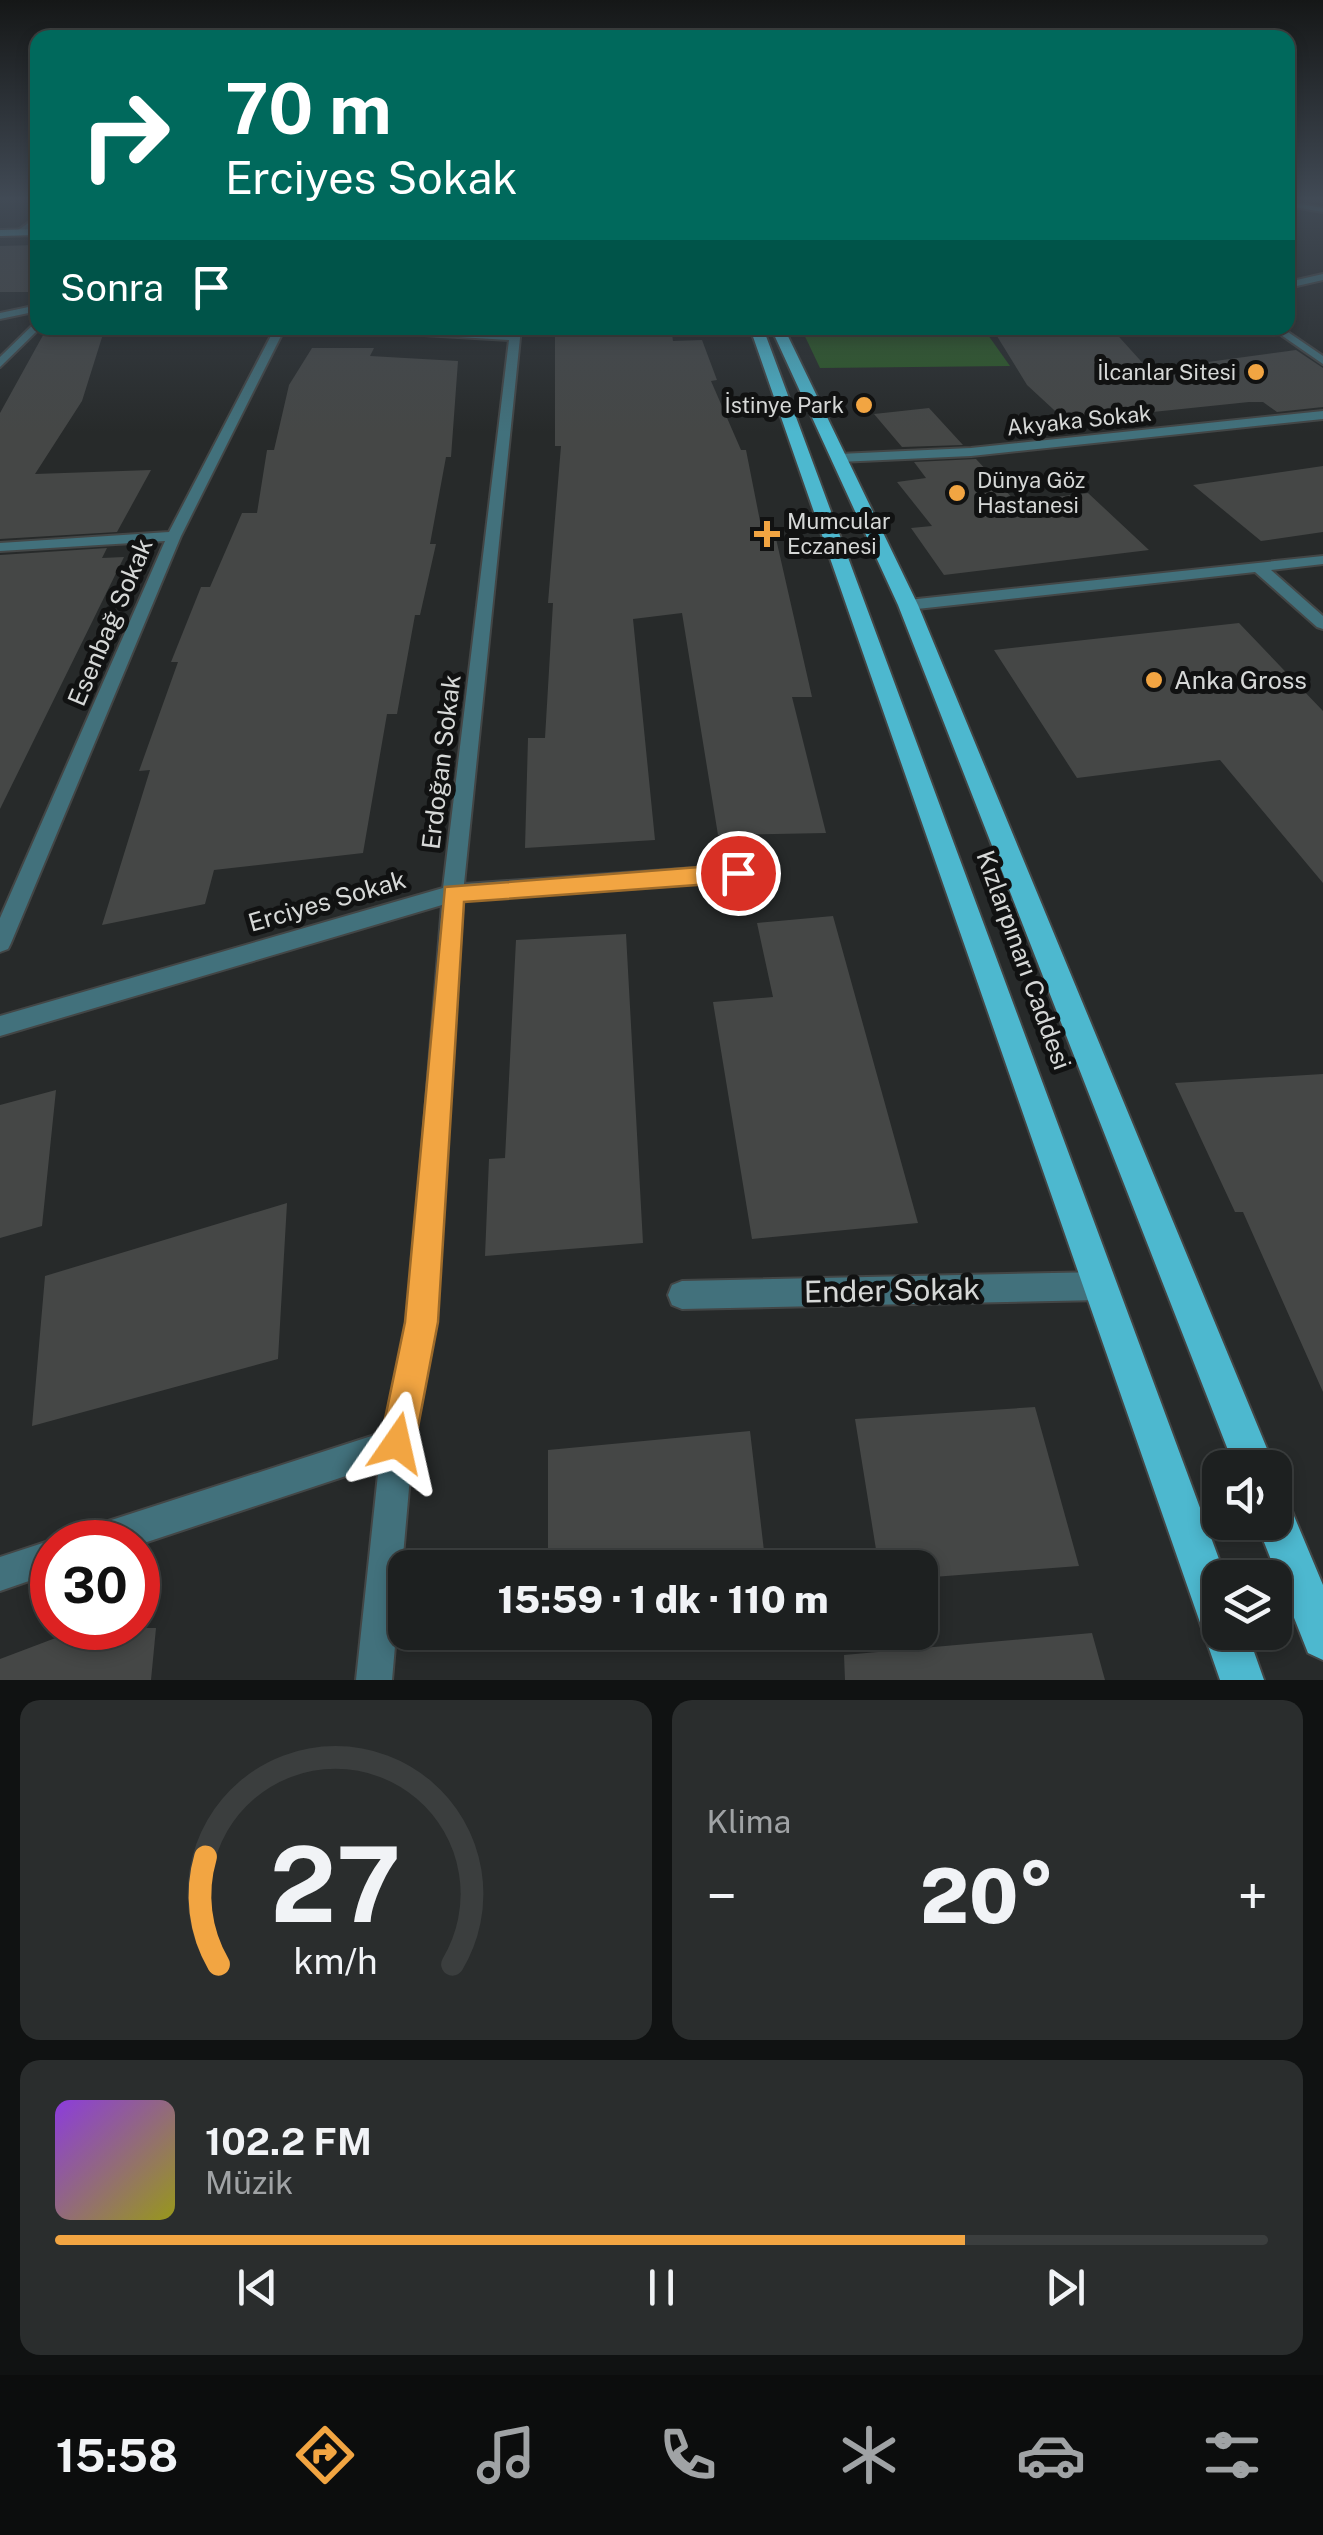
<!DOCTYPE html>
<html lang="tr">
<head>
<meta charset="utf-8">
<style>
	body { margin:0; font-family:"Public Sans",sans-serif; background:#2a2d2d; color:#f1f3f6; height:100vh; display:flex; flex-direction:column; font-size:38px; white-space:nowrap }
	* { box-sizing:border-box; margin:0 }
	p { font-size:32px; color:#a0a3a5 }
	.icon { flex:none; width:55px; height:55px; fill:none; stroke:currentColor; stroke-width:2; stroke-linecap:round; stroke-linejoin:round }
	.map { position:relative; height:1680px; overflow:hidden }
	.sheet { display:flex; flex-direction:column; gap:20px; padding:20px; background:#101212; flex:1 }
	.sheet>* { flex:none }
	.top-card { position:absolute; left:30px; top:30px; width:1265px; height:305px; border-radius:20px; box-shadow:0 5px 15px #0003,0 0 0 2px #3b3e3e; background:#00695c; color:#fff; overflow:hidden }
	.buttons { position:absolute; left:1202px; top:1450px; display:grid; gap:20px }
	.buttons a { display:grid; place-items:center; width:90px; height:90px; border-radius:20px; background:#1d2020; box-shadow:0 5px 15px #0003,0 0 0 2px #3b3e3e; font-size:50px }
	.speed { position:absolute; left:30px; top:1520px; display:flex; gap:20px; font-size:50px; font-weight:700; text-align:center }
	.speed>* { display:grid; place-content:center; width:130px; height:130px; border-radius:50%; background:#1d2020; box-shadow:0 5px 15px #0003,0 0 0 2px #3b3e3e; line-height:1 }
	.speed .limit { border:15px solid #d22; background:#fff; color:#111 }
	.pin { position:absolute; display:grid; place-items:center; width:85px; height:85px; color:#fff; margin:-42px; border:5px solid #fff; border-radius:50%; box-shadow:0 2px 10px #0007 }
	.me { position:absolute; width:110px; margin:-55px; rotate:11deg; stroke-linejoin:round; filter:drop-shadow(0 0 8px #0008) }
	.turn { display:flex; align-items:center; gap:35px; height:210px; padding:0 30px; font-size:45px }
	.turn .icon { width:130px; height:130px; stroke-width:2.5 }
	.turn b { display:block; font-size:70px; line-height:85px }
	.then { display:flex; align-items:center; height:95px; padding:0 30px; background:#0003; gap:20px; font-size:38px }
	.big { font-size:75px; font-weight:800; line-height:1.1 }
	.sheet .widget { flex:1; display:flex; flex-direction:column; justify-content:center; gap:15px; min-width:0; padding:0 35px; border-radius:20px; background:#2a2d2d }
	.sheet .dial { align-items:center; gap:0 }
	.dial svg { height:260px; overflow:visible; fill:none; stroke:#3b3e3e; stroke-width:7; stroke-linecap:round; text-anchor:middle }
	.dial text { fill:#f1f3f6; stroke:none }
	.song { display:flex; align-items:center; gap:30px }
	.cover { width:120px; height:120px; border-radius:15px; background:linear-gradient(135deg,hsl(270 70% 55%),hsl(60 70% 35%)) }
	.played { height:10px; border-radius:5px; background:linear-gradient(90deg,#f2a542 75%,#3b3e3e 75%) }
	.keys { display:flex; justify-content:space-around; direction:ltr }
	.heat { display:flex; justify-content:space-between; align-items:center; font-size:55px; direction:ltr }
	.sheet .tiles { flex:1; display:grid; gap:20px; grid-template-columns:1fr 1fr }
	.widget:last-child { grid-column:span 2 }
	.trip { position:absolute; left:388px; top:1550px; width:550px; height:100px; border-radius:20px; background:#1d2020; box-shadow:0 5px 15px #0003,0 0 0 2px #3b3e3e; font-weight:800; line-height:100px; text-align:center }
	.menu { display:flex; height:160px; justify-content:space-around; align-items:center; background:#0c0d0d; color:#a0a3a5 }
	.menu .icon { width:70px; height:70px }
	.menu .selected { color:#f2a542 }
	.menu b { font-size:45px; color:#f1f3f6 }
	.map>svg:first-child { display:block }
	.green { fill:#2c5a26 }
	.building { fill:#454746 }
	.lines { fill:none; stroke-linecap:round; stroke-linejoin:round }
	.street-casing { stroke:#434646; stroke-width:4 }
	.secondary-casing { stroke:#434646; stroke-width:4 }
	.primary-casing { stroke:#434646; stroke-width:4 }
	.street { fill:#42717c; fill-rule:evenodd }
	.secondary { fill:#4a99ab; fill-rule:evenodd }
	.primary { fill:#4db8cf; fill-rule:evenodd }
	.route { fill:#f2a542; stroke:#9d6b2b; stroke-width:2.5 }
	.poi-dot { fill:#f2a542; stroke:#111212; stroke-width:4 }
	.labels { text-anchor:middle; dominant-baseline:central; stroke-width:10; stroke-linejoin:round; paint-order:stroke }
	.far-poi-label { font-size:22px; fill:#d6d8d7; stroke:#111212; text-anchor:end }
	.far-street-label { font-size:22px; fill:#d6d8d7; stroke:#111212 }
	.street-label { font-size:25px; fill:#d6d8d7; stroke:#111212 }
	.poi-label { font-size:25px; fill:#d6d8d7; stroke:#111212; text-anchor:start }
	.near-street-label { font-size:30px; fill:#d6d8d7; stroke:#111212 }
</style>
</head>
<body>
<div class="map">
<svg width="1323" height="1680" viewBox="0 0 1323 1680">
	<rect width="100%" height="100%" fill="#272a2a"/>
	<path class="green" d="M801,328H983L1010,366L820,368Z"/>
	<path class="building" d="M38,245V292H0V246Z
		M47,328L104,331L82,401L35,474L151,470L117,532L0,539V413Z
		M555,328H671L673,341L702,340L717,380L711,381L741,450H746L760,521H772L812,697H792L826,833L718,835L682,613L633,619L655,840L525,848L528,738H545L553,603H548L561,446H555Z
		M992,328H1111L1149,370L1296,350L1323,368V407L1277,412L1263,402H1249L1066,421L1027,385Z
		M312,348H374L370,356L458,361L451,457H446L430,544H436L420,615H415L397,714H387L363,853L214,870L205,904L102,925L150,770L139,771L178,662H171L201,587H210L242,513H257L267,450H274L289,385Z
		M929,408L963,445L902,447L874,414Z
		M976,459L1016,502L1088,493L1149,550L944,575L911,528L932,526L897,482L926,478L914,462Z
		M1323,466V532L1261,541L1193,485Z
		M107,548L102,558L124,557L0,809V555Z
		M1239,623L1323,711V883L1220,760L1077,778L994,650Z
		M833,916L918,1223L752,1239L713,1002L773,997L757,923Z
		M626,934L643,1243L485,1256L489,1159L505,1158L516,940Z
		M1323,1074V1392L1243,1212H1235L1175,1083Z
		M56,1090L42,1226L0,1238V1105Z
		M287,1203L278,1359L32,1426L45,1276Z
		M1035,1407L1079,1566L920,1578V1568H879L855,1419Z
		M750,1431L766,1568H548V1450Z
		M82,1628H156L151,1680H0V1659Z
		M1092,1633L1105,1680H845L844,1655Z"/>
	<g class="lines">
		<g class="street-casing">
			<path id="street" d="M1288,202L1323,208V212L1288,206Z
				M38,216V223L23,235H17V231Z
				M1323,274V280L1288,288V282Z
				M38,305V311L0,319V313Z
				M38,320L40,328L0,367V357Z
				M275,328H285L181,536L11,943L8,949L0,952V918L165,541L0,551V543L169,532Z
				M351,328L510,334L511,328H521L464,884L738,865L745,867L748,873L745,879L738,881L463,900L436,1322L413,1443L392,1680H356L379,1465L138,1545L79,1542L84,1530L96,1525L384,1432L408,1322L442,905L0,1036V1016L443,888L509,340L356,331Z
				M1271,328H1282L1323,356V364Z
				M1323,411V419L971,456L839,462L833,458L839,454L971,448Z
				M1323,556V564L1271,570L1323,616V629L1317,627L1255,572L908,610L900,605L908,600Z
				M1102,1272L1112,1276L1116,1286L1112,1296L1102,1300L682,1309L672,1305L668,1295L672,1285L682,1281Z
				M52,1540L57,1542H52V1573L0,1591V1557Z"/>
		</g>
		<g class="secondary-casing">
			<path id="secondary" d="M38,229V235L0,236V230Z"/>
		</g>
		<g class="primary-casing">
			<path id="primary" d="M750,328H763L1226,1578H1220V1632H1247L1264,1680H1220Z
				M771,328H784L918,605L1275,1468H1235L898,605Z
				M1275,1498L1289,1504L1323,1585V1660L1308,1653L1256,1522H1275Z"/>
		</g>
		<use href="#street" class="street"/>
		<use href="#secondary" class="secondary"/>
		<use href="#primary" class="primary"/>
	</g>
	<linearGradient id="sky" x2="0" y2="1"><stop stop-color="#151717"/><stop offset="0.46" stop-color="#414a55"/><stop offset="1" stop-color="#414a55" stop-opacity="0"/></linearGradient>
	<rect width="1323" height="432" fill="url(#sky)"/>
	<path class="route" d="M738,864L750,873L738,882L464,902L438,1322L415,1443L410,1456L397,1461L385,1456L380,1443L405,1322L445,887Z"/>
	<g class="poi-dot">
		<circle cx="1256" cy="372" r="10"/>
		<circle cx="864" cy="405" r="10"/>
		<circle cx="957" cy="493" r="10"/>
		<path d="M762 519h10v10h10v10h-10v10h-10v-10h-10v-10h10z"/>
		<circle cx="1154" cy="680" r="10"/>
	</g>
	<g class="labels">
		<g class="far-poi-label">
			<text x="1236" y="372">İlcanlar Sitesi</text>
			<text x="844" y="405">İstinye Park</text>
			<text x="977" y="480" text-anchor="start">Dünya Göz<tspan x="977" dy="25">Hastanesi</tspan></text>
			<text x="787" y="521" text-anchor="start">Mumcular<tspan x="787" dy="25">Eczanesi</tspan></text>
		</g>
		<g class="far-street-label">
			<text transform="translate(1079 420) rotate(-6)">Akyaka Sokak</text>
		</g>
		<g class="street-label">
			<text transform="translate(110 622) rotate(-67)">Esenbağ Sokak</text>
			<text transform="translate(441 762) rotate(-83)">Erdoğan Sokak</text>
			<text transform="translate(327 901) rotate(-16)">Erciyes Sokak</text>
			<text transform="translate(1024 960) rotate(70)">Kızlarpınarı Caddesi</text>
		</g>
		<g class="poi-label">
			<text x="1174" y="680">Anka Gross</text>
		</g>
		<g class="near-street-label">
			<text transform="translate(892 1290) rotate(-1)">Ender Sokak</text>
		</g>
	</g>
</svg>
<div class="buttons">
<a><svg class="icon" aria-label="sound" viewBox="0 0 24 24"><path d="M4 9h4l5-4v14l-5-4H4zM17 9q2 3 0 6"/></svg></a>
<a><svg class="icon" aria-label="layers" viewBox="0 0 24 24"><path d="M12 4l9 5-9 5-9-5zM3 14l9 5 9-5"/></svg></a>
</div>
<div class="speed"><div class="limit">30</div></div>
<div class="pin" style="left:738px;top:873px;background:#d93025"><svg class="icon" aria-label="arrive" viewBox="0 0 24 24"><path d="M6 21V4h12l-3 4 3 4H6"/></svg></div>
<svg class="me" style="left:397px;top:1443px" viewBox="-20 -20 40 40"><path d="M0-17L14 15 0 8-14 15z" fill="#f2a542" stroke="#fff" stroke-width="4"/></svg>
<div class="trip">15:59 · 1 dk · 110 m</div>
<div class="top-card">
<div class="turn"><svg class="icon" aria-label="right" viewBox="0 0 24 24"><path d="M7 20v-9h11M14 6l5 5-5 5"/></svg><div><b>70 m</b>Erciyes Sokak</div></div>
<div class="then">Sonra<svg class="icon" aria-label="arrive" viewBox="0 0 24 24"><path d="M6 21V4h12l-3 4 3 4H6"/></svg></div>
</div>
</div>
<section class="sheet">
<div class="tiles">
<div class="widget dial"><svg viewBox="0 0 100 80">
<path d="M14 69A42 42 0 1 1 86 69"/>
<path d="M14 69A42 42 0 0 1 10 36" stroke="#f2a542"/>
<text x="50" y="56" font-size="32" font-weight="700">27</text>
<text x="50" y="72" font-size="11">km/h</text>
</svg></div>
<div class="widget"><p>Klima</p>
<div class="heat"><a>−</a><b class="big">20°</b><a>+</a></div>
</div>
<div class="widget">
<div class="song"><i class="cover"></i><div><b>102.2 FM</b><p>Müzik</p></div></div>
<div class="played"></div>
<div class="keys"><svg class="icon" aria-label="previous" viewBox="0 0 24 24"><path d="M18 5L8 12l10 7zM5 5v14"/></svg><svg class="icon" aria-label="pause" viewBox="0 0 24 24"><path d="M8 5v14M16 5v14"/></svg><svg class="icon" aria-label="next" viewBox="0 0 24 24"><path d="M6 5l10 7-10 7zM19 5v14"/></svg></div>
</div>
</div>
</section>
<nav class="menu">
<b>15:58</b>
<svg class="icon selected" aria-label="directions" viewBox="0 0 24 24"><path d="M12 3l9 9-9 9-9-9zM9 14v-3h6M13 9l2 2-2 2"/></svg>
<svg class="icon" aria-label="music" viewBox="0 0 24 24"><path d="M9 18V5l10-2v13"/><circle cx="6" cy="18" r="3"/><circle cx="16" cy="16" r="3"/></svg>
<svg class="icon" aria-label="phone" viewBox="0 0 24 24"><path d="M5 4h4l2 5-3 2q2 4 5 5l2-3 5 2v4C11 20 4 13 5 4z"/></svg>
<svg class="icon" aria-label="climate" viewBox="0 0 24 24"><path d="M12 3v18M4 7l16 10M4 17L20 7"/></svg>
<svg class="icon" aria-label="car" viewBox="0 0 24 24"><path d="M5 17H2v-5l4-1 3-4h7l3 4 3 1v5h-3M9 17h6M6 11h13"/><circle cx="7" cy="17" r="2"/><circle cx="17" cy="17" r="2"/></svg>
<svg class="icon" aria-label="filters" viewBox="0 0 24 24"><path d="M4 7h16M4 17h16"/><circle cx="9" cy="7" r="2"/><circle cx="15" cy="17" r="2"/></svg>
</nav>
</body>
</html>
